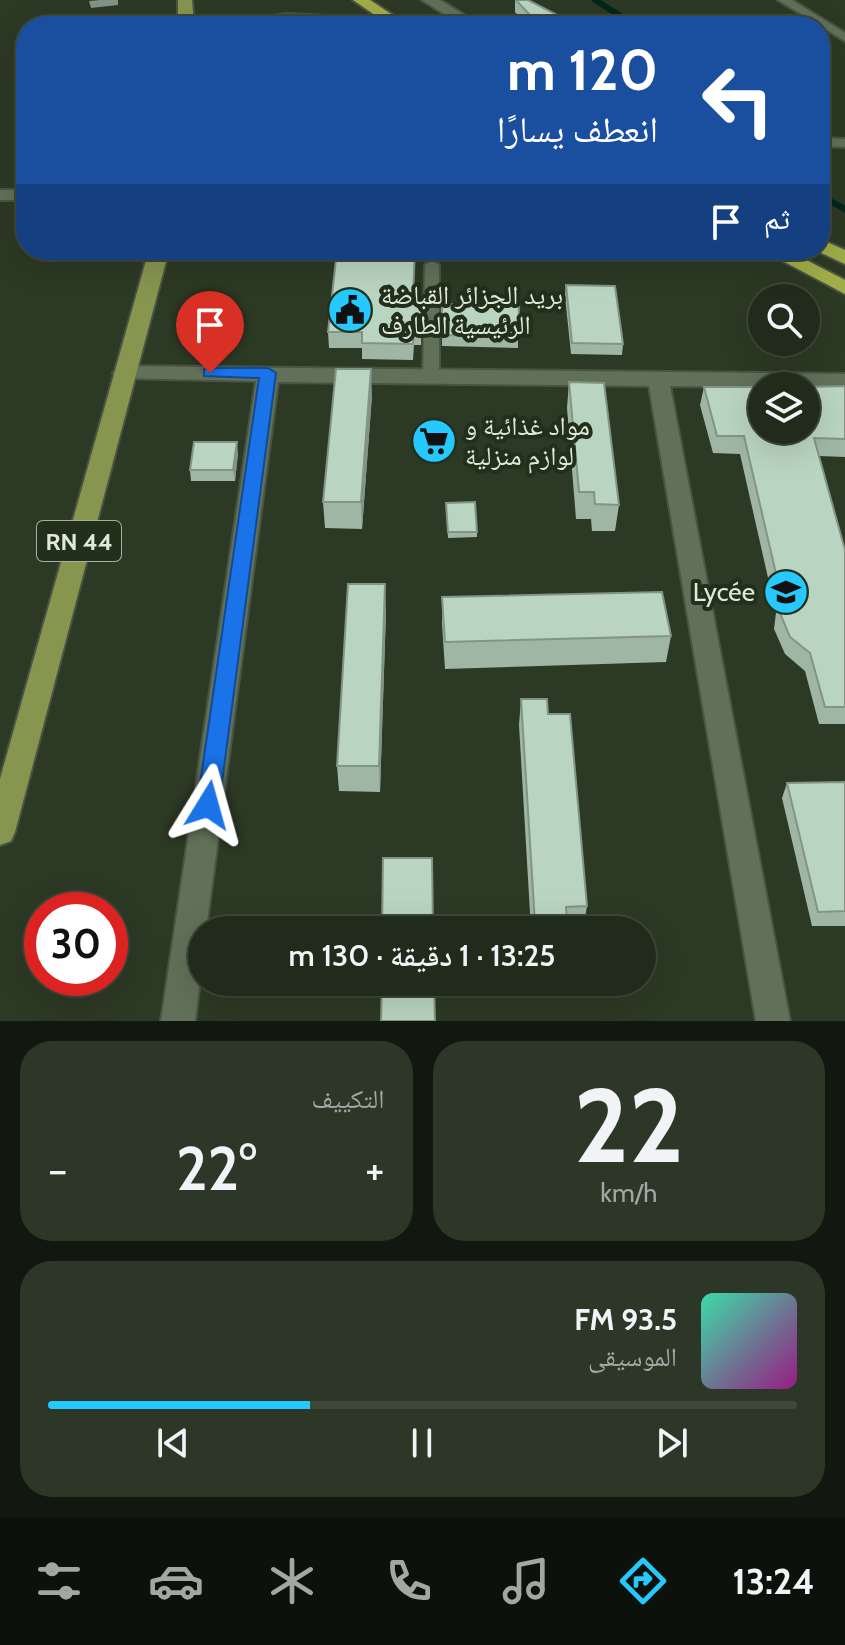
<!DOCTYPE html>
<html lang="ar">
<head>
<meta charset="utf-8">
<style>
	body { margin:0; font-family:Cabin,"Noto Naskh Arabic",sans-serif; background:#2d3728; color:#f1f3f6; direction:rtl; height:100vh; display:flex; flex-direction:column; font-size:30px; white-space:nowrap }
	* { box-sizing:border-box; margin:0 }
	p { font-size:26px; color:#a2a7a3 }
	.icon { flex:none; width:44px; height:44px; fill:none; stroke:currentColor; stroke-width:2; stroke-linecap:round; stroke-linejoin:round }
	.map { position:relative; height:1021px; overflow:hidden; direction:ltr }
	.sheet { display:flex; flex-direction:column; gap:20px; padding:20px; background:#12180f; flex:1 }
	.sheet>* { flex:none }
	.top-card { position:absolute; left:16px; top:16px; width:814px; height:244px; border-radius:32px; box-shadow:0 8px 32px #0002,0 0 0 2px #3e473a; direction:rtl; background:#1a4fa0; color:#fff; overflow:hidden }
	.fabs { position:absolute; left:748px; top:284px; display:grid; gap:16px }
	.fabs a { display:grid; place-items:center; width:72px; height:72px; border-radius:50%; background:#212b1b; box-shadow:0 8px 32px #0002,0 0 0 2px #3e473a; font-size:40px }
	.speed { position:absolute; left:24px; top:892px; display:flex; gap:16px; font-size:40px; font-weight:700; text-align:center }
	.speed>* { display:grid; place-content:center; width:104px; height:104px; border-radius:50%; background:#212b1b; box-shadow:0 8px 32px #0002,0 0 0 2px #3e473a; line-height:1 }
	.speed .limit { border:12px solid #d22; background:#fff; color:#111 }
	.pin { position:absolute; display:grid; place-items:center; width:68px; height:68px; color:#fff; margin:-82px -34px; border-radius:50% 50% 50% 0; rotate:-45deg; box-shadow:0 0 8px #0007 }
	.pin .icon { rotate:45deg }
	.me { position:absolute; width:88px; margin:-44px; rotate:8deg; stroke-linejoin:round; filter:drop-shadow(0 0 6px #0008) }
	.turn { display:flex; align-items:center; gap:28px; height:168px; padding:0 40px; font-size:36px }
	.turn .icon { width:104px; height:104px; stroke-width:2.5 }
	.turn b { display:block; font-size:56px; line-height:68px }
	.then { display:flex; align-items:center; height:76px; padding:0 40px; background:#0003; gap:16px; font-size:30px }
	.big { font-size:60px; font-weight:600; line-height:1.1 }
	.sheet .widget { flex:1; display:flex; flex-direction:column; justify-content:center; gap:12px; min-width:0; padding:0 28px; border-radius:32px; background:#2d3728 }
	.sheet .dial { align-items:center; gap:0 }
	.dial b { font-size:104px; line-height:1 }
	.song { display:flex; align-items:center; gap:24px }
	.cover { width:96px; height:96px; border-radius:12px; background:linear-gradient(135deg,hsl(160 70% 55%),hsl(310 70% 35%)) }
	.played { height:8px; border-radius:4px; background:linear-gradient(90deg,#25c9fe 35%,#3e473a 35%) }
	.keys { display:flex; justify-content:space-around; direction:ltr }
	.heat { display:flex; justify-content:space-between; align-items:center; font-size:44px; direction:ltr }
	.sheet .tiles { flex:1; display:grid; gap:20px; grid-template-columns:1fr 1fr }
	.widget:last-child { grid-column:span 2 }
	.trip { position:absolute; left:188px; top:916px; width:468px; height:80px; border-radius:40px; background:#212b1b; box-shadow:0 8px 32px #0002,0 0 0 2px #3e473a; font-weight:600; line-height:80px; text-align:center; direction:rtl }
	.tab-bar { display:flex; height:128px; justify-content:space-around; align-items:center; background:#0d110b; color:#a2a7a3 }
	.tab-bar .icon { width:56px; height:56px }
	.tab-bar .active { color:#25c9fe }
	.tab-bar b { font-size:36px; color:#f1f3f6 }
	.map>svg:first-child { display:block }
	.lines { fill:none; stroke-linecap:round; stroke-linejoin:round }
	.stream { stroke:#02251c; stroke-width:6 }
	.lane-casing { stroke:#495442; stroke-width:4 }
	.street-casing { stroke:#495442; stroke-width:4 }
	.primary-casing { stroke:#495442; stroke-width:4 }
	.highway-casing { stroke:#495442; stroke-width:4 }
	.lane { fill:#617059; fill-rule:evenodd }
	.street { fill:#617059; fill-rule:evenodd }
	.primary { fill:#87954f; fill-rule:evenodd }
	.highway { fill:#a0ad48; fill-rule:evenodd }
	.wall { fill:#9fb6a5 }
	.shaded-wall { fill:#829486 }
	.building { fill:#b9d4c0; stroke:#829486; stroke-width:2 }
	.route { fill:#1a73e8; stroke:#114b97; stroke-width:2 }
	.labels { text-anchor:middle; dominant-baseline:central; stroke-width:8; stroke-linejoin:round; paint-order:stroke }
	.shield { fill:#222f1a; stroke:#a6b0a0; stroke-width:2 }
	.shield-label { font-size:24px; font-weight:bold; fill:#dfe8da }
	.poi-label { font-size:26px; fill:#dfe8da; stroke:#222f1a; text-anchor:start }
</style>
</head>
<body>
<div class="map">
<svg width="845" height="1021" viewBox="0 0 845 1021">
	<rect width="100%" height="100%" fill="#2c3924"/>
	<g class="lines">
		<path class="stream" d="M595,0L636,26
			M820,196L845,209"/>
		<g class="lane-casing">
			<path id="lane" d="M778,0H792L845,33V41Z
				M820,138L845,139V147L820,146Z
				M432,261L439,265V375L431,380L423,375L425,265Z"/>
		</g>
		<g class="street-casing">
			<path id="street" d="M422,0H440L482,26H463Z
				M0,190H26V200H0Z
				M124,366L845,374V388L670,386L790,1021H756L649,386L278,382L206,930H202V964L195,1021H161L256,381L116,378L113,373Z"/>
		</g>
		<g class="primary-casing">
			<path id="primary" d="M178,0H192L194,26H178Z
				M149,250H169L15,832L11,841L0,845V779Z"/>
		</g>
		<g class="highway-casing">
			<path id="highway" d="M353,0H370L409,26H391Z
				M287,14L328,16L361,23L364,26L300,22L237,26L253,19Z
				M820,239L845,250V264L815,250H820Z
				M762,250H787L845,280V294Z"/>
		</g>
		<use href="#lane" class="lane"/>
		<use href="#street" class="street"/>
		<use href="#primary" class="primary"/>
		<use href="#highway" class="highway"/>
	</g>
	<path class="wall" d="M515,0L576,26H528L515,12Z
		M566,285L623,344L622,355L571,354L565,296Z
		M414,295L421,296V345H414L413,360L362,359V348H329L328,332Z
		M442,304L518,337V348L442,346Z
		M569,382L619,505L615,531H592L591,519H576L567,408Z
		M845,386V457L819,456L845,550V724H819L805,671L785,654L774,629L776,613L740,454L713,453L700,405L704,387Z
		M372,395L362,529L325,528L323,502Z
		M238,453L235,481H191L190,470Z
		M446,509L477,532V537L448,538Z
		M442,597L671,636L666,662L445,669L442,624Z
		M386,611L380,792L339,791L337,766Z
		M521,699L548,714L587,906L583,930H531L519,725Z
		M845,782V926H812L782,798L787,783Z"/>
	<path class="shaded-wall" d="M100,0H118V5L91,8L89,1Z
		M371,369L372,395L362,529L361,502Z
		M237,442L238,453L235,481L233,470Z
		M385,584L386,611L380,792L379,766Z"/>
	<path class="building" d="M516,0H528L573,23L576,26H540Z
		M337,250H415L413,295L421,296V329H414L413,344L362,343V332H328Z
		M566,285L615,286L623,344L572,343Z
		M442,304L519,306L518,337L442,335Z
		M336,369H371L361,502H323Z
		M569,382L604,383L619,505L595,504L594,492H579Z
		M845,386V439L814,438L845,550V707H825L810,653L790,637L779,611L781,595L744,436H717L704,387H762V430H806V387Z
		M194,442H237L233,470H190Z
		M475,502L477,532H448L446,503Z
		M348,584H385L379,766H337Z
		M662,592L671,636L445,642L442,597Z
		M521,699H547L548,714H570L587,906L566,907L567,923H535Z
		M845,782V911L818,912L787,783Z
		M383,858H432L433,930H382Z
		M382,982H434L435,1021H381Z"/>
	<path class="route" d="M210,368H268L276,373L219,805L216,812L208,815L200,812L197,805L259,378L204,376V369Z"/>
	<defs>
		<g id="civic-disc" transform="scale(2.3)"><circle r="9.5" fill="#25c9fe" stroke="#222f1a"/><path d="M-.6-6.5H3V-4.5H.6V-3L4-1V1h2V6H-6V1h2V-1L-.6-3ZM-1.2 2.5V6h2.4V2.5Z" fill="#111"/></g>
		<g id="supermarket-disc" transform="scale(2.3)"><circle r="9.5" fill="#25c9fe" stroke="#222f1a"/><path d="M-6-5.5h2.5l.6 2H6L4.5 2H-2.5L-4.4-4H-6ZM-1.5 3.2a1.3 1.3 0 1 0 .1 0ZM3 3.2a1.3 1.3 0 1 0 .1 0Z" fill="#111"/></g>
		<g id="school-disc" transform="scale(2.3)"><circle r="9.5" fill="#25c9fe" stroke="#222f1a"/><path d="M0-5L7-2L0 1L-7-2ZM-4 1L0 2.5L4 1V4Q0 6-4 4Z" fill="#111"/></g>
	</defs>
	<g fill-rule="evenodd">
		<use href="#civic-disc" x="350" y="310"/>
		<use href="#supermarket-disc" x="434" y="441"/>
		<use href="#school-disc" x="786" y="592"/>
	</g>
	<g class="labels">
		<rect class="shield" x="37" y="521" width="84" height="40" rx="6"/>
		<g class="shield-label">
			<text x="79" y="541">RN 44</text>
		</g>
		<g class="poi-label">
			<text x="381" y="295">بريد الجزائر القباضة<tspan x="381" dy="30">الرئيسية الطارف</tspan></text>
			<text x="465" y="426">مواد غذائية و<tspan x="465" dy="30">لوازم منزلية</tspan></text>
			<text x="755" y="592" text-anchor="end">Lycée</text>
		</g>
	</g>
</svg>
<div class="fabs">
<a><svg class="icon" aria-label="search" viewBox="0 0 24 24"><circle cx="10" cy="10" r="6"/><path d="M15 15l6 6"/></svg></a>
<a><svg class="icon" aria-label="layers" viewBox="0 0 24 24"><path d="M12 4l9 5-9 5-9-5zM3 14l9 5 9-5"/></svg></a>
</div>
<div class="speed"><div class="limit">30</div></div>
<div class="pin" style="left:210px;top:373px;background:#d93025"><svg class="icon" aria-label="arrive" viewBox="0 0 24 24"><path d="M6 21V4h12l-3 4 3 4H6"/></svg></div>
<svg class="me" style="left:208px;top:805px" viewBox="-20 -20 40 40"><path d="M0-17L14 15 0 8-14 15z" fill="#1a73e8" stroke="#fff" stroke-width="4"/></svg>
<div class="trip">13:25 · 1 دقيقة · 130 m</div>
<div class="top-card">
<div class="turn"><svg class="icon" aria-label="left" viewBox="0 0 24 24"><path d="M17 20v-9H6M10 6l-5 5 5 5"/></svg><div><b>120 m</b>انعطف يسارًا</div></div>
<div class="then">ثم<svg class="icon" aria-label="arrive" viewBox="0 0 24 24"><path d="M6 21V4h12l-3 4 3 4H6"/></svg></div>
</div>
</div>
<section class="sheet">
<div class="tiles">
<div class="widget dial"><b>22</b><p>km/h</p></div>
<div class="widget"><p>التكييف</p>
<div class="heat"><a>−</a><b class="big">22°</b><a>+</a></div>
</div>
<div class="widget">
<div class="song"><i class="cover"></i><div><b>93.5 FM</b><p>الموسيقى</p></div></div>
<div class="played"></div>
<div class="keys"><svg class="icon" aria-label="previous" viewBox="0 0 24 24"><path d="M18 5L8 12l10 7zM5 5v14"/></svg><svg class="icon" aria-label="pause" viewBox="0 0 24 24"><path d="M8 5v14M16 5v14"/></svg><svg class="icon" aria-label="next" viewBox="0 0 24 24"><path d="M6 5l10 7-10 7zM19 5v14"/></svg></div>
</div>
</div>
</section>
<nav class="tab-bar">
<b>13:24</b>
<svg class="icon active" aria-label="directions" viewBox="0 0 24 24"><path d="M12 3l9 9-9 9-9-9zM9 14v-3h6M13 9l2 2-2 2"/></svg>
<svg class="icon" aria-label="music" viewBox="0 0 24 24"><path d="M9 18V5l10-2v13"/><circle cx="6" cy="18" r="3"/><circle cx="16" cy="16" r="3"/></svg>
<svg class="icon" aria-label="phone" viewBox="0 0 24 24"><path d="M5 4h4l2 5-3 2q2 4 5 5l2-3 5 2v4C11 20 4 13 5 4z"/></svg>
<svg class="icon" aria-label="climate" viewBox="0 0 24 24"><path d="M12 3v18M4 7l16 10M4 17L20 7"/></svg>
<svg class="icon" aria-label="car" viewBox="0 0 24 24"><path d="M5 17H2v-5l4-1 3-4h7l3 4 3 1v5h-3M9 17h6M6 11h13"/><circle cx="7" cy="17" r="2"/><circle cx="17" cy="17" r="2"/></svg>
<svg class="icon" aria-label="filters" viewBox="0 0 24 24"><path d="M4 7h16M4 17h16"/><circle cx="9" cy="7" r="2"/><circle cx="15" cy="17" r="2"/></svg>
</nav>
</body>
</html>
